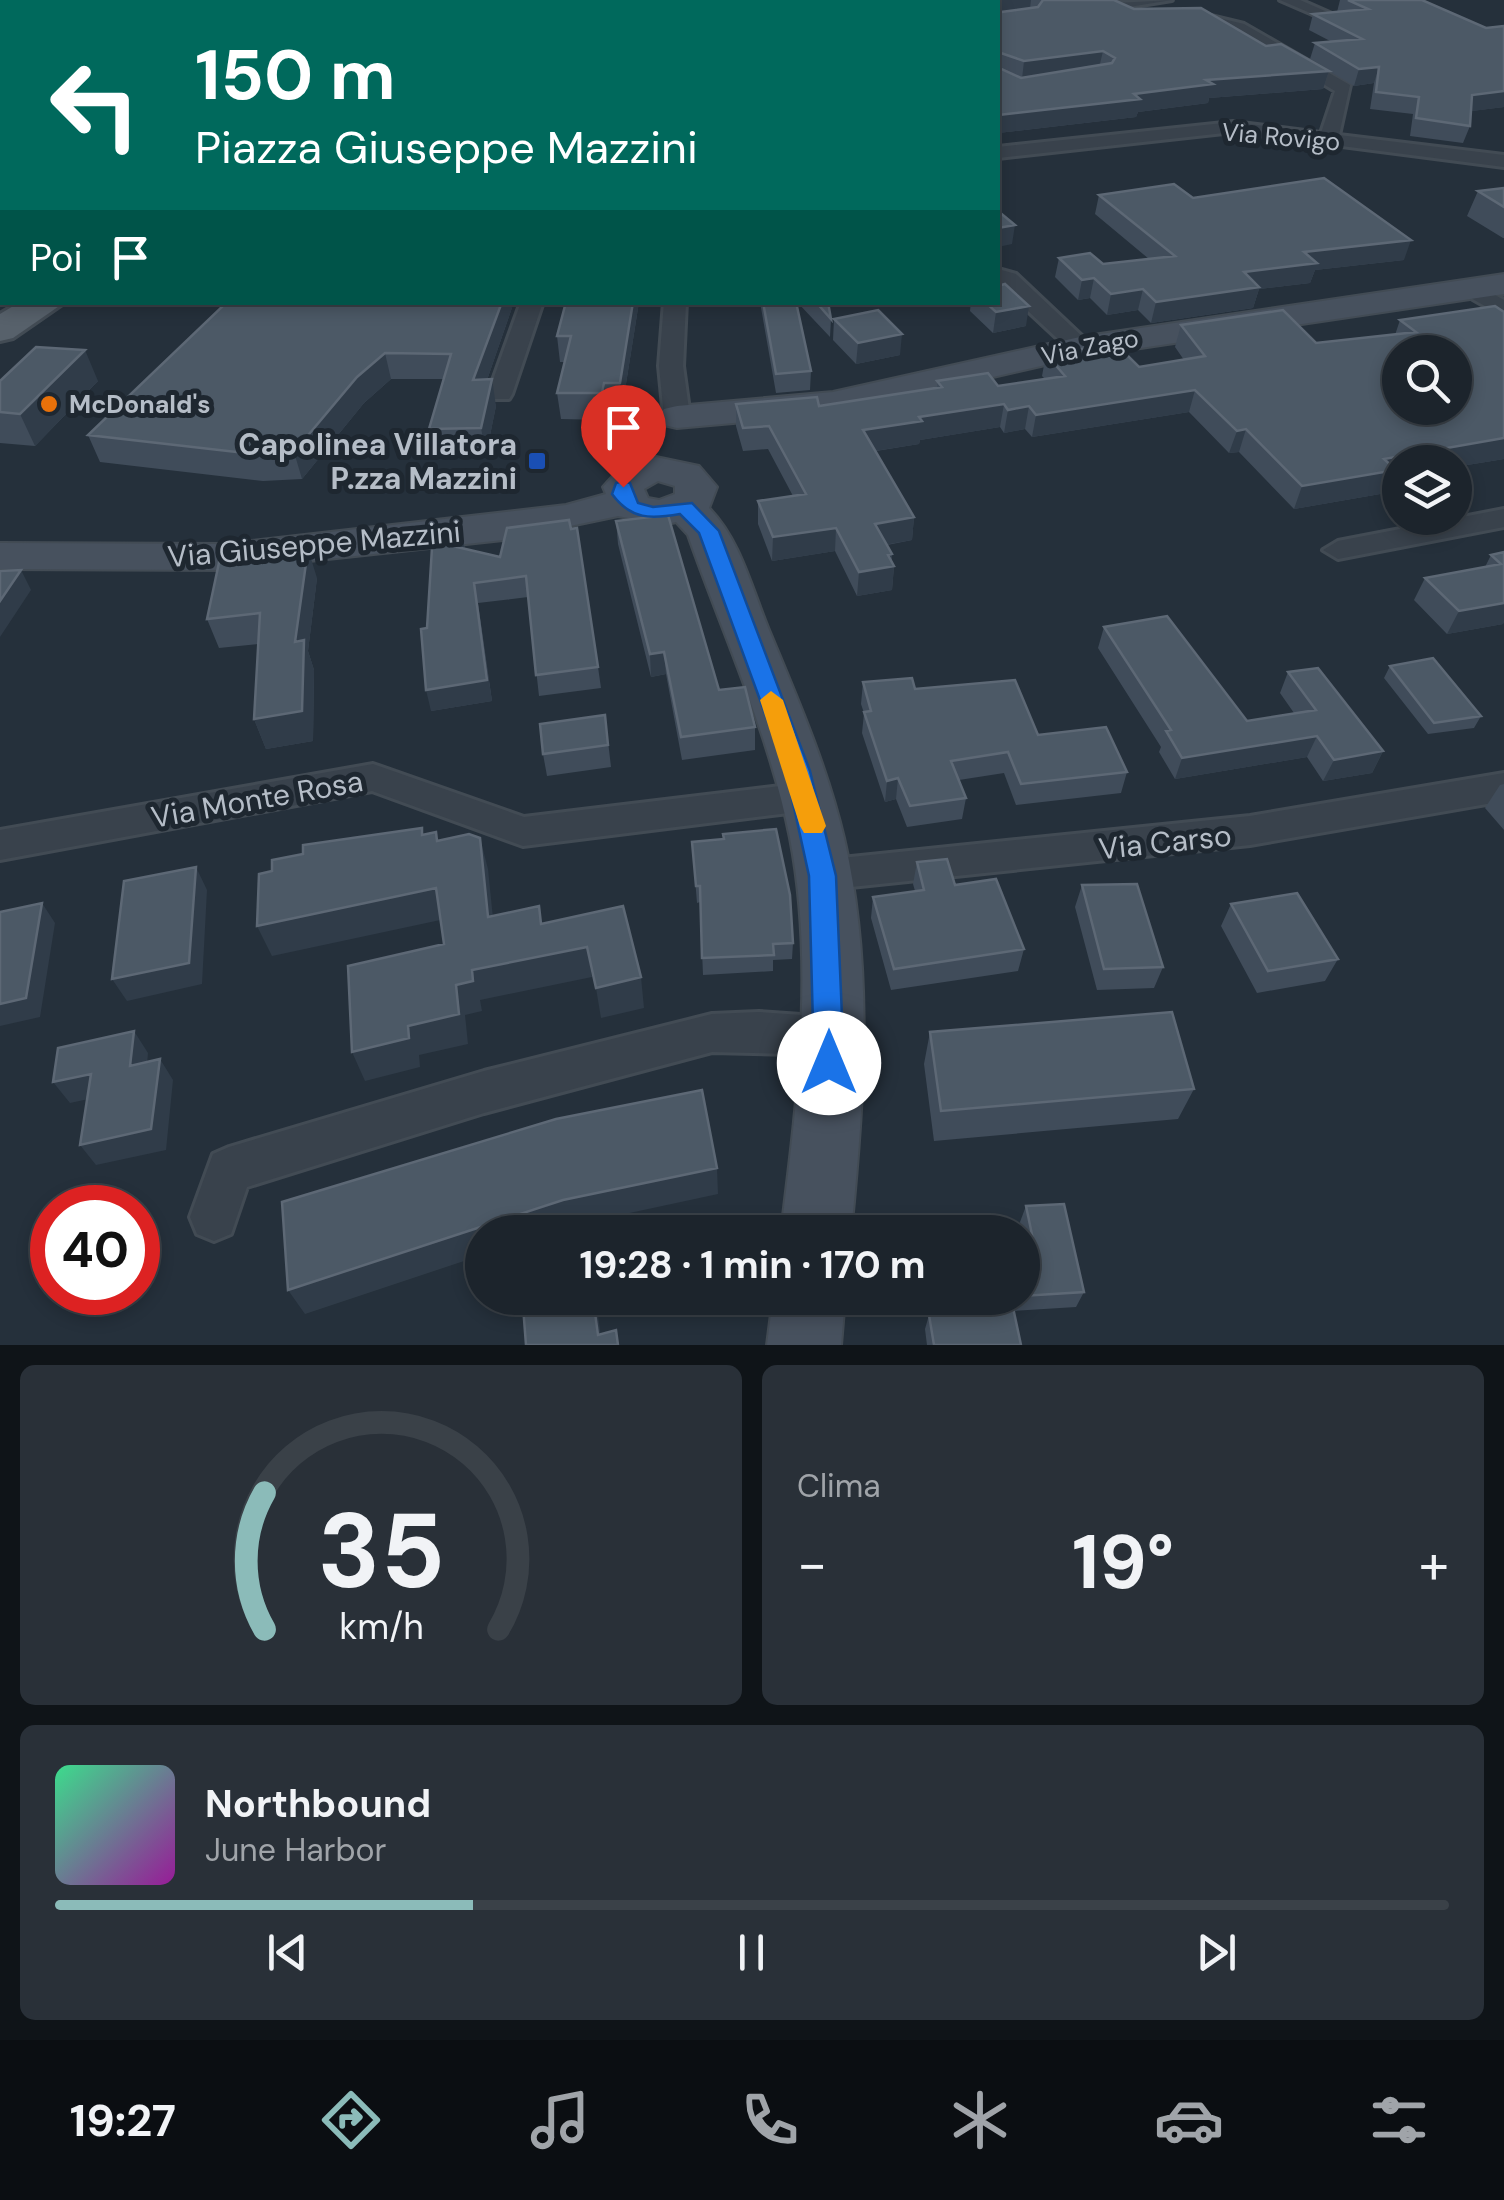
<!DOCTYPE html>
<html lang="it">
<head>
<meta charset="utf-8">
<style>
	body { margin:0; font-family:"DM Sans",sans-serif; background:#293038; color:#f1f3f6; height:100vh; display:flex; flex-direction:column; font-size:38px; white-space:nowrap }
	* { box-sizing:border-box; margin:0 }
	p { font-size:32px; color:#a0a4a9 }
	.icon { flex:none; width:55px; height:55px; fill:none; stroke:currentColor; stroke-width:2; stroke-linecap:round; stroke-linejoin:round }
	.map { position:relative; height:1345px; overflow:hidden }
	.side { display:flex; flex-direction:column; gap:20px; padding:20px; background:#0f1418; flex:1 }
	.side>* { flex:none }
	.guide { position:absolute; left:0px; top:0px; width:1000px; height:305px; box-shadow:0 5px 15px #0003,0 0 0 2px #3a4148; background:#00695c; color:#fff; overflow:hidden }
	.fabs { position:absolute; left:1382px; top:335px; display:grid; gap:20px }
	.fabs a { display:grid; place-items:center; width:90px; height:90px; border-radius:50%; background:#1c242c; box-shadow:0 5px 15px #0003,0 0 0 2px #3a4148; font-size:50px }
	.speed { position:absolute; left:30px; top:1185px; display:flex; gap:20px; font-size:50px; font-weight:700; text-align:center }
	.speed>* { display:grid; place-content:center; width:130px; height:130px; border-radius:50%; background:#1c242c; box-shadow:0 5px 15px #0003,0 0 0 2px #3a4148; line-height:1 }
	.speed .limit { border:15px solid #d22; background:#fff; color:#111 }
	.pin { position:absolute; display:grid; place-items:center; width:85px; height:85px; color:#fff; margin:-102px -42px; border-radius:50% 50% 50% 0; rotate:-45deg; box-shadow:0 0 10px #0007 }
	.pin .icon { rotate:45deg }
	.me { position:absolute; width:110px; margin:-55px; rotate:0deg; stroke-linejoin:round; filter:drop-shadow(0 0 8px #0008) }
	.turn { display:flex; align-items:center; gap:35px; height:210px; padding:0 30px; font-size:45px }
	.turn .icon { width:130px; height:130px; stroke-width:2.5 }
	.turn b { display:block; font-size:70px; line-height:85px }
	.then { display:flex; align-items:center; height:95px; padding:0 30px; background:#0003; gap:20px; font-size:38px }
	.big { font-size:75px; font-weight:700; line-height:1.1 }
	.side .tile { flex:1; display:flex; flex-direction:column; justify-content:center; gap:15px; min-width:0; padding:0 35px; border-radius:15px; background:#293038 }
	.side .dial { align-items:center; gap:0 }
	.dial svg { height:260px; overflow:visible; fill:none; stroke:#3a4148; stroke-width:7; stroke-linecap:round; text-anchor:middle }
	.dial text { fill:#f1f3f6; stroke:none }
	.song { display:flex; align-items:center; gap:30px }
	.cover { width:120px; height:120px; border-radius:15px; background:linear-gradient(135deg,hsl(150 70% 55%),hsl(300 70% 35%)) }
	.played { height:10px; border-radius:5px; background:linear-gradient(90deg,#8bbbb9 30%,#3a4148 30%) }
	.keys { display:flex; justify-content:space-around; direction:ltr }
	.heat { display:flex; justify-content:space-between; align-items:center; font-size:55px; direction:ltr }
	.side .tiles { flex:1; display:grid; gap:20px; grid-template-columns:1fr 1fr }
	.tile:last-child { grid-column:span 2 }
	.trip { position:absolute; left:465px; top:1215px; width:575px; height:100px; border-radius:50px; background:#1c242c; box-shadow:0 5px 15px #0003,0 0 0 2px #3a4148; font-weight:700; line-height:100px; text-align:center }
	.tabs { display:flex; height:160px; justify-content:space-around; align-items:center; background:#0b0e12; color:#a0a4a9 }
	.tabs .icon { width:70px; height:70px }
	.tabs .current { color:#8bbbb9 }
	.tabs b { font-size:45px; color:#f1f3f6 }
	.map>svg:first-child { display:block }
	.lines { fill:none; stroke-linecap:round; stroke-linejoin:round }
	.stream { stroke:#192838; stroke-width:5 }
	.street-casing { stroke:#424b54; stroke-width:6 }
	.secondary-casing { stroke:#424b54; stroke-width:4 }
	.primary-casing { stroke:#424b54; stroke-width:6 }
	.street { fill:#39424c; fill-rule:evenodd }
	.secondary { fill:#47515e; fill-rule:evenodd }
	.primary { fill:#57616b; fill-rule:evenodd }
	.wall { fill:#404c5a }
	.shaded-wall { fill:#303c49 }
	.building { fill:#4c5966; stroke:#5d6875; stroke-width:2.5; fill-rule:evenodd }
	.route { fill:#1a73e8; stroke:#114b97; stroke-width:2.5 }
	.slow { fill:#f59e0b }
	.food-dot { fill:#e8710a; stroke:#1e2730; stroke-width:4 }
	.transit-dot { fill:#1a4fb4; stroke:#1e2730; stroke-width:4 }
	.labels { text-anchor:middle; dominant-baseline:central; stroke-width:10; stroke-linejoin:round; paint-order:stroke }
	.far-street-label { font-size:25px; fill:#b5bdc7; stroke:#1e2730 }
	.far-poi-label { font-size:25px; font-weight:bold; fill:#b5bdc7; stroke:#1e2730; text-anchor:start }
	.poi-label { font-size:30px; font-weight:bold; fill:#b5bdc7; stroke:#1e2730; text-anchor:end }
	.street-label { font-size:30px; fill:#b5bdc7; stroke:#1e2730 }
</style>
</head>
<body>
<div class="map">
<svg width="1504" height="1345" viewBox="0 0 1504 1345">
	<rect width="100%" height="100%" fill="#25303b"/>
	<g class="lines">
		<path class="stream" d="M307,2L316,0"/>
		<g class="street-casing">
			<path id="street" d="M1029,0L1098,4L1172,0L1098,12Z
				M1280,0H1300L1350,22L1338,25Z
				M1186,10L1244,24L1350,85L1339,135L1504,155V167L1233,132L998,158V147L1233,122L1321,133L1335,91L1234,30L1181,17V11Z
				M998,269L1016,274L1088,342V352H1072L998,283Z
				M1472,282L1504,300V317L1464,294V284Z
				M521,302H543L512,394L509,399H491L488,394Z
				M664,302H686L683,366L690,417L677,425L664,417L659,366Z
				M1504,509V527L1338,559L1323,550L1338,541Z
				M373,764L524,817L805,783L818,787L823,797L818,807L805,811L523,846L372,791L0,860V830Z
				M1504,773V801L1250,845L822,890L809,886L803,875L809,864L822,860L1250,816Z
				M759,1012L830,1017L845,1022L851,1036L845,1050L830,1055L712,1052L484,1113L247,1187L231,1234L214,1241L197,1234L190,1217L213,1154L229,1147L484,1071L712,1014Z"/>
		</g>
		<g class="secondary-casing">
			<path id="secondary" d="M1504,274V294L1080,357L833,414L677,428L664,425L658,417L664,409L677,406L833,392L1080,337Z
				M656,457L699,466L717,487L709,508C740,539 752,589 769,630C797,697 827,766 844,838C874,965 864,1104 851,1232H781C797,1103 815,967 790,838C769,733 723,635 688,535L676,522L663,525L618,516L503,540L226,570L0,569V543L226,544L566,505L606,494L603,487L621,467ZM658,481L675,486V494L659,500L648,498L644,489Z
				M773,1298H845L841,1345H767Z"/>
		</g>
		<g class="primary-casing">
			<path id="primary" d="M20,302H65L13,338L0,341V314Z"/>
		</g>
		<use href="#street" class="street"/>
		<use href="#secondary" class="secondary"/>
		<use href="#primary" class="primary"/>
	</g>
	<path class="wall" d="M810,0H1114L1134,9L1266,46L1329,70L1310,59L1315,43L1332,42L1309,30L1313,14L1337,12L1340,0H1422L1504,107L1471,111L1470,126L1463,143L1410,136L1413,114L1370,109L1374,83L1354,86L1329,71L1323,89L1209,98L1208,103L1138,112L1136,117L998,133V2H812Z
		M1504,188V238H1503L1467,216L1478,191Z
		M1099,195L1193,198L1404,260L1315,270L1310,283L1259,289L1253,308L1151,323L1138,310L1107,315L1090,298L1078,300L1055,277L1059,258L1103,264L1149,259L1095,214Z
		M227,302H514L487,380L496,406L486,455L435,456L429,429L444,379H391L364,403L302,479L263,481L100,462L88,435Z
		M639,302L622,409H606L604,420L561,419L557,393L565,362H560L557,336Z
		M760,302H796L811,371L810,390L776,393Z
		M797,302H828L831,319L830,337Z
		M971,302H998L1026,326L993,333L970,311Z
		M1495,306L1504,459L1455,467V462H1400V477L1392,479L1386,493L1294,509L1239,452L1229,453L1189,412L1032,437L1025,429L1004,433L1000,427L920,440L919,444L876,451L914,517L912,540L887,545L892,554V562L894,566L892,590L857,596L835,551L772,561L758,524V501L793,496L768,449L743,451L736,426V404L819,406L937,388V381L998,386L1045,379L1042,376L1046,354L1139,367L1184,360L1175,347L1181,325L1316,343L1395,335L1400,320Z
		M834,319L900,355L856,364L833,340Z
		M0,381H98L35,446L0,443Z
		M616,521L719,690L755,727V750L682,760L666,674L651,677L618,544Z
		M507,528L598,667L601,688L539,696L528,597L478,603L492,701L431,711L427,628L461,530L465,549L500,557Z
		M1504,552V621L1503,624L1447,634L1414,600L1425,578L1485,567L1491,555Z
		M317,578L308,651L314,670L313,741L266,749L254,719L258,644L219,648L207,619Z
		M1104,627L1247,721L1294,713L1280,693L1288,672L1383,751L1372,773L1323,781L1307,757L1175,779L1159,752L1161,747L1098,648Z
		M1390,666L1481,716L1474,728L1428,734L1384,678Z
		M863,682L915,689L1038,735L1127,772L1121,793L1016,805L1004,773L959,780L966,798L962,819L907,827L896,799L885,802L862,733L864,713L861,704Z
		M605,715L611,767L547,776L543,754Z
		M1504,784V830L1485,808L1500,785Z
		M692,842L793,943L792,959L773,960V971L703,975L700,902L697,903Z
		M917,862L955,885L1024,949L1018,971L891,990L871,918L873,897L915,891L913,884Z
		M1082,885L1163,967L1154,988L1097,990L1075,907Z
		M1231,904L1338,959L1325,981L1257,993L1221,926Z
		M930,1032L1194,1089L1178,1119L934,1141L924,1064Z
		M1026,1206L1084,1292L1076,1307L1014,1311L1021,1345H927L925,1329L929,1315L935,1314L932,1298H1022V1245H1025L1020,1222Z"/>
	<path class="shaded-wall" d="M997,0H1031L1030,9L998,14Z
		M1103,51L1099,68L1022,79L1024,61Z
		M1379,67L1374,83L1354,86L1359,69Z
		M1329,71L1323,89L1209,98L1208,103L1138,112L1136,117L998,133V115L1134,94L1206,80Z
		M1504,91V107L1465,112L1472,95Z
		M1015,225L1012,244L998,247V228Z
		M1411,240L1404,260L1315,270L1310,283L1259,289L1253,308L1151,323L1156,302L1304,252Z
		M1094,278L1090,298L1078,300L1082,280Z
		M1143,289L1138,310L1107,315L1111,294Z
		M502,302H514L478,406L473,380Z
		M633,302H639L622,409L620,383Z
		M1029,306L1026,326L993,333L996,312Z
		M902,334L900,355L856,364L858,343Z
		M85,350L98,381L35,446L20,414Z
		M385,353L391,379L364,403L302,479L294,452L357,377Z
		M492,379L496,406L486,455L481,428Z
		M604,383L606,409L604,420L602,393Z
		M1195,390L1189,412L1032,437L1036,415Z
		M1004,404L1000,427L920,440L919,444L862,453L863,430L919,417Z
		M1029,406L1025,429L1004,433L1008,410Z
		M1246,429L1239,452L1229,453L1237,431Z
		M1504,438V459L1455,467V462H1400V477L1392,479L1386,493L1294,509L1302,486L1384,459Z
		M914,517L912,540L873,547L875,524Z
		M836,528L835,551L772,561L773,537Z
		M461,530L465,550L457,547Z
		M308,549L317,578L308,651L314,670L313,741L266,749L254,719L295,642Z
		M892,554L891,567L894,566L892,590L857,596L859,572L888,555Z
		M21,570L31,590L0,637V601Z
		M474,583L492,701L431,711L426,690Z
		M1504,593V621L1503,624L1447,634L1459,611Z
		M664,652L666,674L651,677L650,654Z
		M1317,736L1307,757L1175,779L1182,758Z
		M1383,751L1372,773L1323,781L1334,760Z
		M898,778L896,799L885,802L887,781Z
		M480,838L488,869L496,948L488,917Z
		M196,867L207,890L202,984L127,1001L112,979Z
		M436,888L445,919L272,956L257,926Z
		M42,903L55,923L40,1017L0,1026V1004Z
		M587,947L592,977L480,1000L482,1011L465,1015L468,1044L419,1055L420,1067L365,1081L352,1052L408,1026L472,970Z
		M641,977L644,1008L601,1018L596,988Z
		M134,1031L148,1053L145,1087L130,1066Z
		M160,1059L173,1080L166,1150L96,1165L80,1145Z
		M91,1074L107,1095L70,1103L53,1082Z
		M717,1168L718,1194L569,1226L549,1232H482V1255L305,1314L288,1290L563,1200Z
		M593,1298L598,1315L602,1345L598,1335Z"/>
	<path class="building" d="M638,0H756L754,2H632Z
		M823,0H998L1001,12L1038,7L1043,0H1114L1134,9L1201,8L1266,46L1281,44L1329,71L1206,80L1213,84L1134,94L1140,99L998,115V54L999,68L1021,78L1112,63L1115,58L1103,51L1024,61L998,52V2H825Z
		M1348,0H1422L1486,28L1504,26V91L1472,95L1470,126L1416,118L1419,97L1376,92L1379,67L1359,69L1315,43L1362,39L1313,14L1368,9Z
		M0,27H2V68H0Z
		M1324,178L1411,240L1304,252L1317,263L1244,272L1259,287L1156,302L1143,289L1111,294L1094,278L1082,280L1059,258L1090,253L1103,264L1175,256L1099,195L1174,184L1193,198Z
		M1504,188V207L1478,191Z
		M998,211L1015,225L998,228Z
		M1005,284L1029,306L996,312L985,302H998V286Z
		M227,302H502L473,380L492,379L481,428L429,429L451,354L385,353L357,377L294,452L254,454L88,435Z
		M566,302H633L620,383H604L602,393H557L571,336H557Z
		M763,302H796L811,371L776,374Z
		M816,302H828L831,319Z
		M1495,306L1504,312V438L1384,459L1396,470L1302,486L1246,429L1237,431L1195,390L1036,415L1029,406L1008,410L1004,404L919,417L922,421L863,430L914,517L875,524L892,554L888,555L894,566L859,572L836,528L773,537L758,501L806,494L769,426L743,428L736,404L817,397L819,406L942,387L937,381L988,373L998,386L1065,376L1046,354L1116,344L1139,367L1205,356L1181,325L1283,310L1316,343L1416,332L1400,320ZM1400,352H1455V408H1400Z
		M878,310L902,334L858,343L834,319Z
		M36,347L85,350L20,414L0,412V381Z
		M668,515L719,690L745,687L755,727L681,737L664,652L650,654L616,521Z
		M569,520L571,529L577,528L598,667L536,675L526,576L474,583L487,680L426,690L421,629L427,628L433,532L461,530L457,547L500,557L507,528Z
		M308,549L295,642L304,640L302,711L254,719L260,613L207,619L220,558Z
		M1504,552V603L1459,611L1425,578L1501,564L1491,555Z
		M21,570L0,601V571Z
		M1167,616L1247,721L1316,710L1288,672L1318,668L1383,751L1334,760L1317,736L1182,758L1166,731L1171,730L1104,627Z
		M1433,658L1481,716L1434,723L1390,666Z
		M912,678L915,689L1015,680L1038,735L1106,727L1127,772L1021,784L1008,752L951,761L966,798L910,806L898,778L887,781L864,712L871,711L863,682Z
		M605,715L608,745L543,754L540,724Z
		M422,828V835L436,832L437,841L469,834L480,838L488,917L539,906L541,924L623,906L641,977L596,988L587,947L472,970L473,981L456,985L459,1014L408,1026L409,1038L352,1052L348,966L444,944L436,888L257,926L259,874L272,871V860L303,854V845Z
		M776,829L790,895L793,943L773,944L774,955L702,958L700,886H696L692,842L724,839L723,834Z
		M947,859L955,885L996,879L1024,949L894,969L873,897L924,890L917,862Z
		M196,867L189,963L112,979L124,881Z
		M1137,884L1163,967L1104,969L1082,885Z
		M1297,893L1338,959L1268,971L1231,904Z
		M42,903L26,998L0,1004V912Z
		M1172,1012L1194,1089L941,1111L930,1032Z
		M134,1031L130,1066L160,1059L151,1129L80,1145L91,1074L53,1082L58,1048Z
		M702,1090L717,1168L563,1200L288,1290L282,1202L556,1119Z
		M1064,1204L1084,1292L1022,1296V1245L1034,1244L1026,1206Z
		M557,1298H593L598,1335L616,1330L618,1345H526L523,1306Z
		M939,1298H1011L1021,1345H934L929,1315L942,1314Z"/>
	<path class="route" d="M623,481L630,483L638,503L653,507L692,503L719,531L810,771L836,876L844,1063L840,1073L829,1077L818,1073L814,1063L809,876L786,771L699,533L680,514C651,519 631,520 612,494L616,483Z"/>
	<path class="slow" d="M771,691L783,700L826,826L822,833H804L800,826L760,700Z"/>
	<circle class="food-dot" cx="49" cy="404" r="10"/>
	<rect class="transit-dot" x="527" y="451" width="20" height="20" rx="5"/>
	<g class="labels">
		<g class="far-street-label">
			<text transform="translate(1281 137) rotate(5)">Via Rovigo</text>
			<text transform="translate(1090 347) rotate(-11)">Via Zago</text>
		</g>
		<g class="far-poi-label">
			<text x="69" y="404">McDonald's</text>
		</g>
		<g class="poi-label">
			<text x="517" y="444">Capolinea Villatora<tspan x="517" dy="34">P.zza Mazzini</tspan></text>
		</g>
		<g class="street-label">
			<text transform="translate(314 544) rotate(-5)">Via Giuseppe Mazzini</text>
			<text transform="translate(257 799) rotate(-10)">Via Monte Rosa</text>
			<text transform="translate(1165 842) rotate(-6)">Via Carso</text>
		</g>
	</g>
</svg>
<div class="fabs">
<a><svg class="icon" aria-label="search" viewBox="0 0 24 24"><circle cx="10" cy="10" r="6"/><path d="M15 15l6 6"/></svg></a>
<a><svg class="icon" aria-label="layers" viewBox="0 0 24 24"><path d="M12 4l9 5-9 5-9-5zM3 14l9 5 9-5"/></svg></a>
</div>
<div class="speed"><div class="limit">40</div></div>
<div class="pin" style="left:623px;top:487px;background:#d93025"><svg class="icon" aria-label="arrive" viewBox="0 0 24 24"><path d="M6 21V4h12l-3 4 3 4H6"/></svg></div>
<svg class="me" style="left:829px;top:1063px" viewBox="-20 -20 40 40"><circle r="19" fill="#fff"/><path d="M0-13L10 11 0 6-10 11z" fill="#1a73e8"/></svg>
<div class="trip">19:28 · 1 min · 170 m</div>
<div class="guide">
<div class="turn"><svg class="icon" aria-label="left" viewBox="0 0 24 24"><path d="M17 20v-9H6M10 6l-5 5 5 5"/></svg><div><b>150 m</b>Piazza Giuseppe Mazzini</div></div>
<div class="then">Poi<svg class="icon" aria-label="arrive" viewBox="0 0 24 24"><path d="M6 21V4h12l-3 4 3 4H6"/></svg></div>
</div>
</div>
<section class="side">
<div class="tiles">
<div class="tile dial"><svg viewBox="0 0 100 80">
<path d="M14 69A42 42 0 1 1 86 69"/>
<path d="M14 69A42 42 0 0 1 14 27" stroke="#8bbbb9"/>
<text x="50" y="56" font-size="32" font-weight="700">35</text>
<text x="50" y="72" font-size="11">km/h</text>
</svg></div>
<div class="tile"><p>Clima</p>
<div class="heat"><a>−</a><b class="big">19°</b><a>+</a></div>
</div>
<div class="tile">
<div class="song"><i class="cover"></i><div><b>Northbound</b><p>June Harbor</p></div></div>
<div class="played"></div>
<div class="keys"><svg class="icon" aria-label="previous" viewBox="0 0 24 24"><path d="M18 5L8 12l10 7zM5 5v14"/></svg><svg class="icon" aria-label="pause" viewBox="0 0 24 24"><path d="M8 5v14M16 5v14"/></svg><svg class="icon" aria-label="next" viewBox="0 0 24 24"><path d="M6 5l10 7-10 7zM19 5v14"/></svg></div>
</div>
</div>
</section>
<nav class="tabs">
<b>19:27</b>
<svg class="icon current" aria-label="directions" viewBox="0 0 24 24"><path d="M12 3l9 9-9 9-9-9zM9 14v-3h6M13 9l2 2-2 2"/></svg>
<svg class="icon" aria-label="music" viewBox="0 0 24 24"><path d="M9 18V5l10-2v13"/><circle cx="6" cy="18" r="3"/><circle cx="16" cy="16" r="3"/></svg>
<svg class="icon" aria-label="phone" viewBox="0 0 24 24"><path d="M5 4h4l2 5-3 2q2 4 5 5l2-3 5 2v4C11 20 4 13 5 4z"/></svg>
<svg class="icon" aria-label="climate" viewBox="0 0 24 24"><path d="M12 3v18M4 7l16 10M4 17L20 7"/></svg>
<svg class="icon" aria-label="car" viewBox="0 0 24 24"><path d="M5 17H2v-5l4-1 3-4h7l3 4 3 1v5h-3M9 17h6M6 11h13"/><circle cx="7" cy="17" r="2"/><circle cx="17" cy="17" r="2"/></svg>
<svg class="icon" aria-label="filters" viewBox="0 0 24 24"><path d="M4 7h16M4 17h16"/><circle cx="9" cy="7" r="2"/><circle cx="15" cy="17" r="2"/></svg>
</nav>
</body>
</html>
